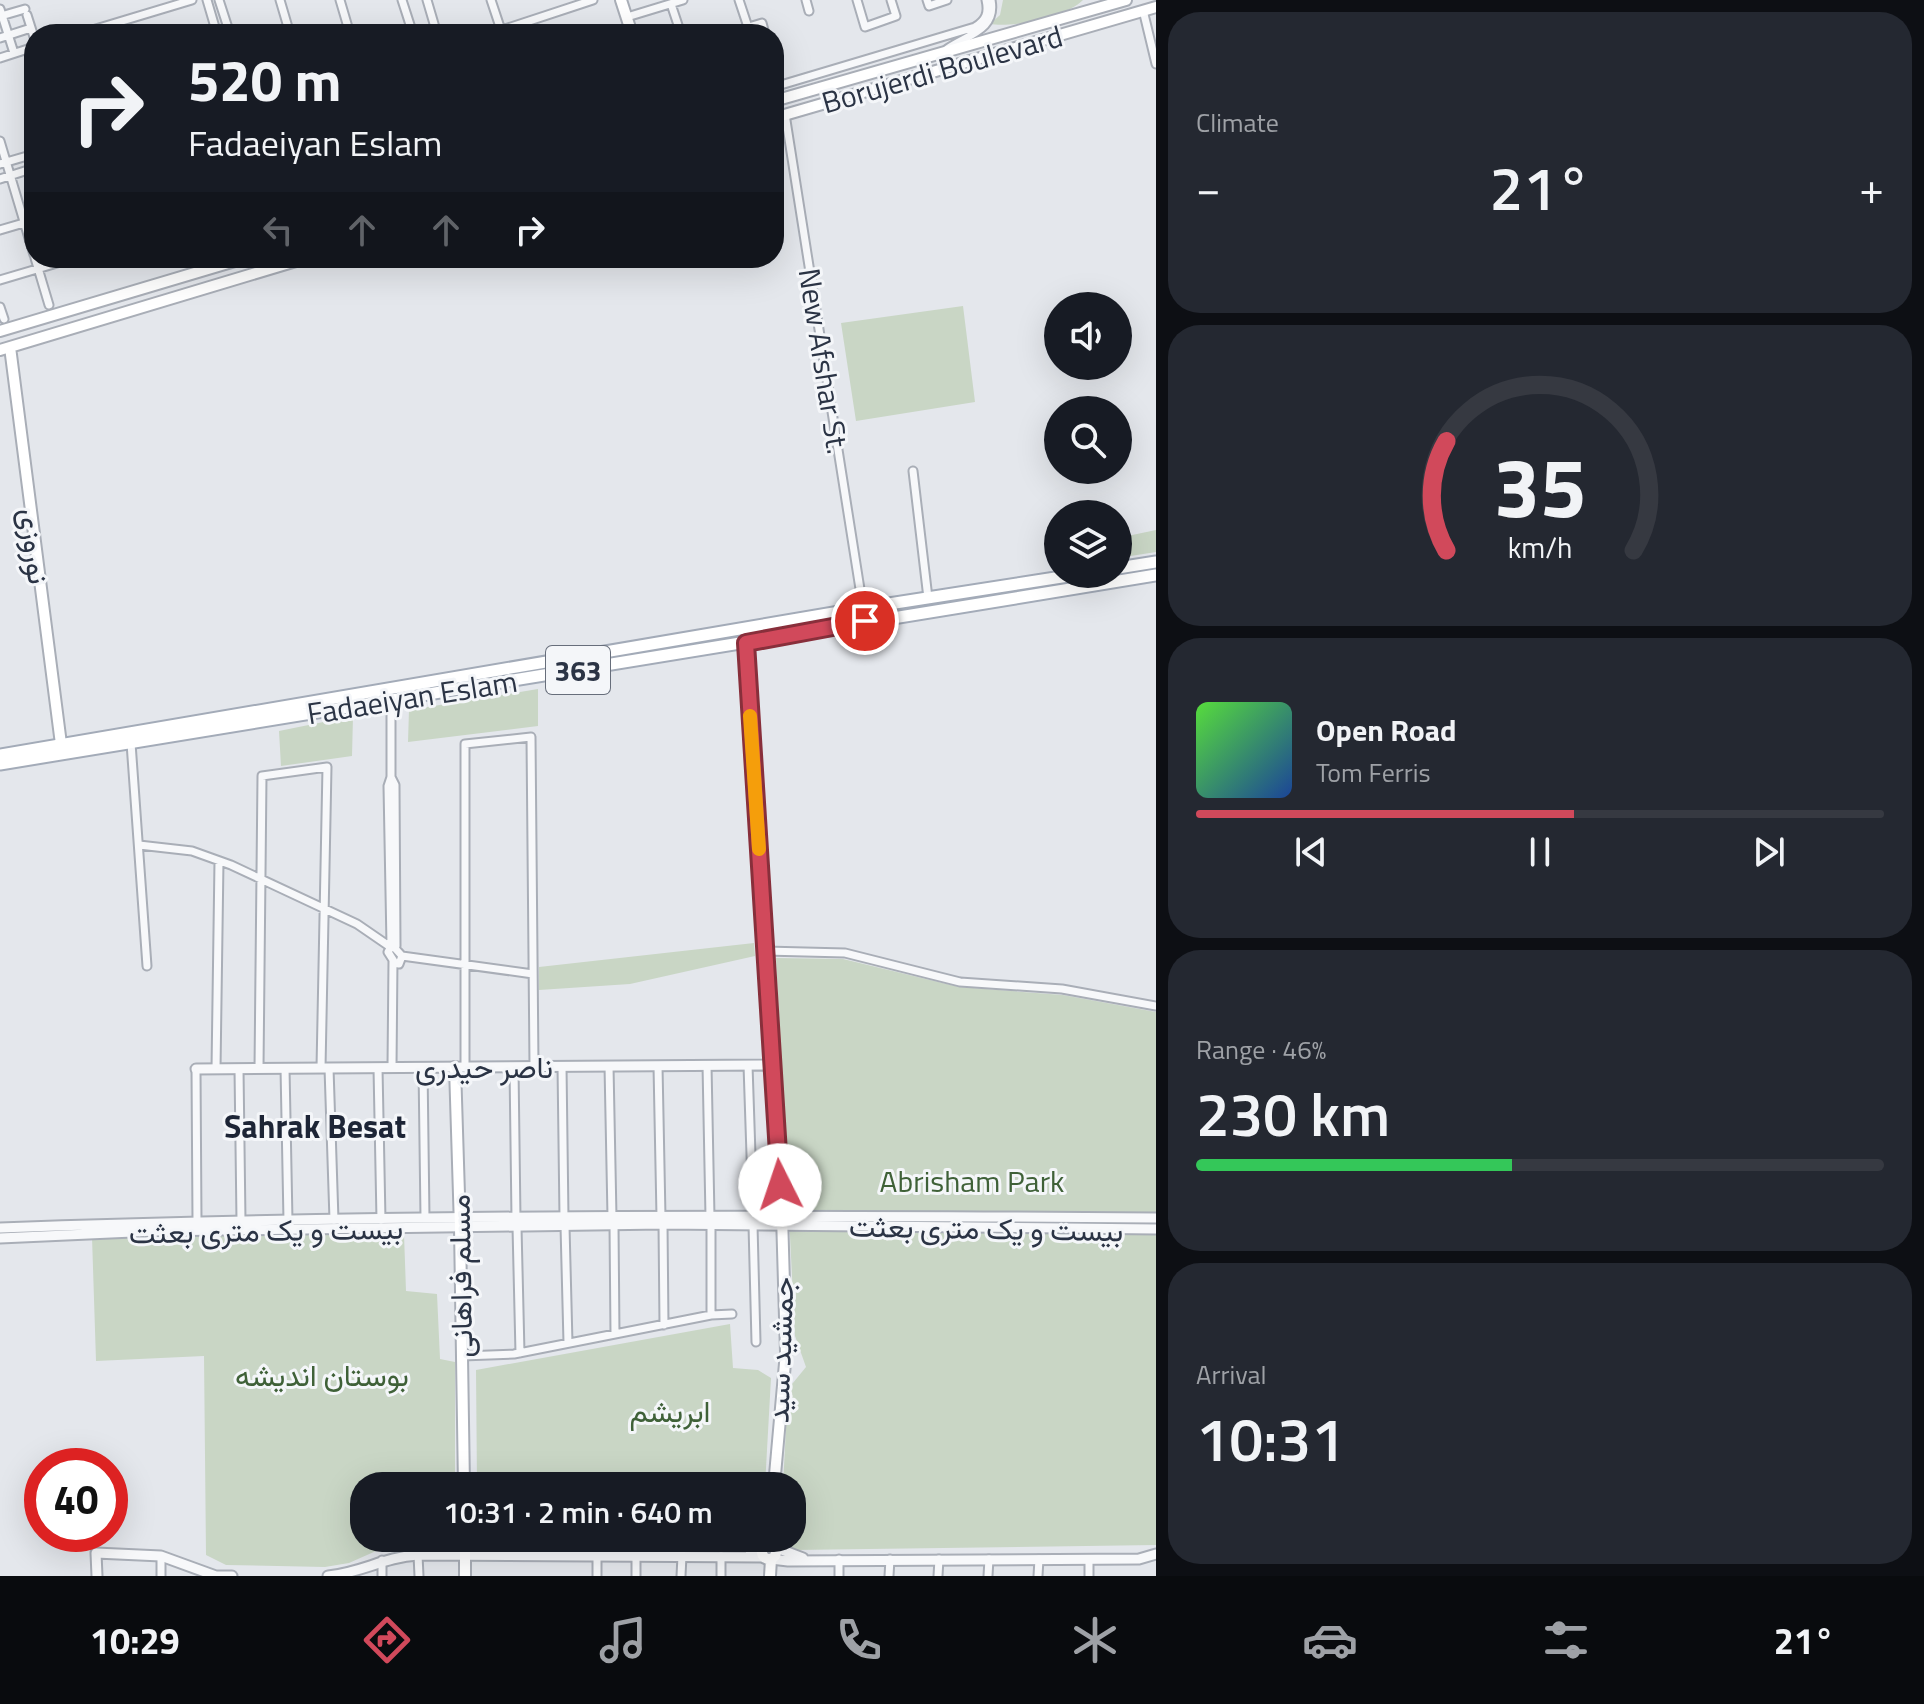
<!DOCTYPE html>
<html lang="en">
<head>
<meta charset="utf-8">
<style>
	body { margin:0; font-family:"Titillium Web",Vazirmatn,sans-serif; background:#242831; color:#f1f3f6; height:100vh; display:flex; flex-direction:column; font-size:30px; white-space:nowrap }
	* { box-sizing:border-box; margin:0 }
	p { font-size:26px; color:#9ea1a6 }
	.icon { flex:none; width:44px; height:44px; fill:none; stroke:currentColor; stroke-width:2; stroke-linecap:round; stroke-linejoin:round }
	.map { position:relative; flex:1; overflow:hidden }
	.side { display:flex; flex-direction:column; gap:12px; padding:12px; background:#0d0f14; width:768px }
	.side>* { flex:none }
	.top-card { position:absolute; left:24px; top:24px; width:760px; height:244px; border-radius:32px; box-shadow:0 8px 32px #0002; background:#171b24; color:#f1f3f6; overflow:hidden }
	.controls { position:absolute; left:1044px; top:292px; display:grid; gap:16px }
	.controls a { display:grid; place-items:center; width:88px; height:88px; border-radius:50%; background:#171b24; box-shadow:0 8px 32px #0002; font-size:40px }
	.speed { position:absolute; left:24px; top:1448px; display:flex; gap:16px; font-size:40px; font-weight:700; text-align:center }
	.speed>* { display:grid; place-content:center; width:104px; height:104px; border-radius:50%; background:#171b24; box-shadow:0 8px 32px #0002; line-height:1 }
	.speed .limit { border:12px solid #d22; background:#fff; color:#111 }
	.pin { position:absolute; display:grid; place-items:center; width:68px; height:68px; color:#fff; margin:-34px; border:4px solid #fff; border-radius:50%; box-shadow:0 2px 8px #0007 }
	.me { position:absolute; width:88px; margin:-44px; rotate:356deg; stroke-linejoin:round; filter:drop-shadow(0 0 6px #0008) }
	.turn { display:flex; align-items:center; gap:28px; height:168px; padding:0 32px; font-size:36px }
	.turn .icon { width:104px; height:104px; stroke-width:2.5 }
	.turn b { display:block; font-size:56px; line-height:68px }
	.lanes { display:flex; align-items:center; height:76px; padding:0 32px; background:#0003; justify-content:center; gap:40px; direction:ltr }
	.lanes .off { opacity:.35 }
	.big { font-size:60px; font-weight:600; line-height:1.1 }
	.side .card { flex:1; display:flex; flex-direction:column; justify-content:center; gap:12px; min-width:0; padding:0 28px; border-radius:32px; background:#242831 }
	.side .dial { align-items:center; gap:0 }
	.dial svg { height:208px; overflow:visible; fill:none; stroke:#363941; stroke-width:7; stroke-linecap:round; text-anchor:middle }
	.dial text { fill:#f1f3f6; stroke:none }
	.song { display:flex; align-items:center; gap:24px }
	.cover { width:96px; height:96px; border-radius:12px; background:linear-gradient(135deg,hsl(110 70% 55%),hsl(220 70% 35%)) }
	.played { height:8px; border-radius:4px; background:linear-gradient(90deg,#d1495b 55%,#363941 55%) }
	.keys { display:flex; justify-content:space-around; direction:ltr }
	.heat { display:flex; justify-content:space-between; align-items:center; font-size:44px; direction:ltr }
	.charge { height:12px; border-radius:6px; background:linear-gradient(90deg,#34c759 46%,#363941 0) }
	.trip { position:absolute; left:350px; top:1472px; width:456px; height:80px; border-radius:32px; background:#171b24; box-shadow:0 8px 32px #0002; font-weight:600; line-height:80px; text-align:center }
	.dock { display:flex; height:128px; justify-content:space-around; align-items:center; background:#090b0e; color:#9ea1a6 }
	.dock .icon { width:56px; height:56px }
	.dock .on { color:#d1495b }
	.dock b { font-size:36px; color:#f1f3f6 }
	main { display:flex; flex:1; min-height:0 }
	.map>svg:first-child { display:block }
	.green { fill:#c9d6c5 }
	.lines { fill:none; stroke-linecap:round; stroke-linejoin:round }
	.minor-casing { stroke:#a9aeb7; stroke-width:11 }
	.tertiary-casing { stroke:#a9aeb7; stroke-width:13 }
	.secondary-casing { stroke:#a9aeb7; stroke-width:14 }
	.primary-casing { stroke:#a3abb8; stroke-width:15 }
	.minor { stroke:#f7f8fa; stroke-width:7 }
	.tertiary { stroke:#f7f8fa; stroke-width:9 }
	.secondary { stroke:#fff; stroke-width:10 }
	.primary { stroke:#fff; stroke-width:11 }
	.route-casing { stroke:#882f3b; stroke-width:20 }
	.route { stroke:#d1495b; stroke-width:14 }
	.slow { stroke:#f59e0b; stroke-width:14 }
	.labels { text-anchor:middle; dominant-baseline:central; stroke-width:6; stroke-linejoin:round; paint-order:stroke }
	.shield { fill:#f4f6f9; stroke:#676e7b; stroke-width:2 }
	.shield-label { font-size:28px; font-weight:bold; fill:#2b3445 }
	.street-label { font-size:30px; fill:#2b3445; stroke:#f4f6f9 }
	.park-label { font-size:30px; fill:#3f6138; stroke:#f4f6f9 }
	.neighbourhood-label { font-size:32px; font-weight:bold; fill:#1d2536; stroke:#f4f6f9 }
</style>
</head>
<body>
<main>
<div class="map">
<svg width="1156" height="1576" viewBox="0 0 1156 1576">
	<rect width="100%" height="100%" fill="#e4e7ec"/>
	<path class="green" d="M1003,0H1083C1066,17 1013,28 990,24L1000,15Z
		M963,306L975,402L856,421L841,323Z
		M1156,530V552L1118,558V538Z
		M538,689V726L408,742L409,710Z
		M353,716L352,756L281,766L279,731Z
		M754,943L755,956L630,984L539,990V967Z
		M776,958L843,959L959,987L1063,995L1156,1012V1545L794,1550L780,1539L792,1538V1486H783L788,1389L806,1367L795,1336Z
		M404,1234L406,1291L437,1294L440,1359L455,1362V1486H364V1538H455L445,1548L413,1547L376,1551L349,1563L325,1567L226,1565L206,1555L204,1356L96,1361L92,1237Z
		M730,1324L733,1368L758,1370L771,1378L765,1486H477L476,1370Z
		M477,1538H745L733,1543L477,1542Z"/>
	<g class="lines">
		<g class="minor-casing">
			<path id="minor" d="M207,0L217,34
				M219,0L230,34
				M280,0L290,34
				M340,0L350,34
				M402,0L413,34
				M427,0L437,34
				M491,0L501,30
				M739,0L748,27
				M806,0L809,11
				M857,0L865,27L896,16L891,0
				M927,0L929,6L947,0
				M671,4L681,34
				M0,9L14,53
				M1143,10L1156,64
				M27,15L34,37
				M1,16L25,9
				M627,17L683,0
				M79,34L192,0
				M490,34L593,0
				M732,34V32L762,23L765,34
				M0,38L31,28
				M947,49C967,35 997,30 991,0
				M0,58L34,47
				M774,87L975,27C986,20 989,13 986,0
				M785,114L863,608
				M0,141L34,255
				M0,164L34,154
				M0,179L34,168
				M0,230L34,220
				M35,258L49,305
				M0,280L74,258
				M0,307L4,319
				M913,471L928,598
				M391,701V777L388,786L391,945
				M131,743L147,966
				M391,777L395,785L396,946
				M139,845L192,851L231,865L357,924L389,946
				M392,945L402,956L399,964L395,963L388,952Z
				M765,951L845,953L960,982L1062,989L1156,1006
				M402,956L533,974
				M707,1065L710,1217
				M748,1065L753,1215
				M562,1066L564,1218
				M609,1066L612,1217
				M658,1066L661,1217
				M392,1067L393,960
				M423,1067L425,1218
				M465,1067V744L531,737L534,1066
				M514,1067L516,1219
				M259,1068L262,776L327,767L321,1068
				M285,1068L288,1221
				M329,1068L334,1220
				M378,1068L381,1220
				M196,1069L197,1221
				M216,1069L219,861
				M239,1069L241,1221
				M663,1224L664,1325
				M614,1225L615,1334
				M711,1225V1315
				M753,1225L756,1342
				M565,1226L568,1343
				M517,1227L520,1353
				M462,1356L514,1354L711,1315L732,1314
				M418,1555L419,1576
				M161,1556V1576
				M597,1556V1576
				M382,1560V1576
				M636,1576V1556
				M681,1576L682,1556
				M721,1576V1556
				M839,1576V1559
				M889,1576L890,1559
				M938,1576L939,1559
				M988,1576L989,1559
				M1038,1576L1039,1559
				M1089,1576V1559"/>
		</g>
		<g class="tertiary-casing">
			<path id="tertiary" d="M746,643L782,1215
				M196,1069L772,1065
				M0,1228C385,1214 771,1215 1156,1218
				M0,1238L155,1231L663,1224L1156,1229
				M774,1547L803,1558
				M747,1557L764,1546
				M771,1559L788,1561L1139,1559L1156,1554
				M97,1576L96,1553L161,1556L216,1576H232
				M328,1576C361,1573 384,1557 418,1555L764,1557"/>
		</g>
		<g class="secondary-casing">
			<path id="secondary" d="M621,0L632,34
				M774,101L1126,0
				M774,118L1156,7
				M0,331L245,258
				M10,347L61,744
				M0,350L306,258
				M455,1067L460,1227L464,1486
				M774,1486L786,1352L782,1215
				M465,1538V1576
				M762 1552a7 7 0 1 1 14 0a7 7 0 1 1-14 0Z
				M770,1576L771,1559"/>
		</g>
		<g class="primary-casing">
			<path id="primary" d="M1118,568L1156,562
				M0,755L863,608L1081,574
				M0,764L1156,575"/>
		</g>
		<use href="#minor" class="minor"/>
		<use href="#tertiary" class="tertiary"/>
		<use href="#secondary" class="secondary"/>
		<use href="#primary" class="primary"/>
	</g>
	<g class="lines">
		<g class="route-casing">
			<path id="route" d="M780,1185L746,643L865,621"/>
		</g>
		<use href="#route" class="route"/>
		<path class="slow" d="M750,716L759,849"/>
	</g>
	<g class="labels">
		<rect class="shield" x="546" y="646" width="64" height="48" rx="6"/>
		<g class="shield-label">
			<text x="578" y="670">363</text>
		</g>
		<g class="street-label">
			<text transform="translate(942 69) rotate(-16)">Borujerdi Boulevard</text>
			<text transform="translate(824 361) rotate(81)">New Afshar St.</text>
			<text transform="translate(35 546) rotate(83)">نوروزی</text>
			<text transform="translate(412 697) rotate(-9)">Fadaeiyan Eslam</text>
			<text x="484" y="1067">ناصر حیدری</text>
			<text transform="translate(986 1228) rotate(1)">بیست و یک متری بعثت</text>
			<text transform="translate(266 1230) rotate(-1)">بیست و یک متری بعثت</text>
			<text transform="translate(460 1276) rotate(-91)">مسلم فراهانی</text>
			<text transform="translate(780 1350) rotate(-88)">جمشید سید</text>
		</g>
		<g class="park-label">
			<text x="972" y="1181">Abrisham Park</text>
			<text x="322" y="1375">بوستان اندیشه</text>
			<text x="670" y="1411">ابریشم</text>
		</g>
		<g class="neighbourhood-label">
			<text x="315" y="1126">Sahrak Besat</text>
		</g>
	</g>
</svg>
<div class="controls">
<a><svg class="icon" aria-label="sound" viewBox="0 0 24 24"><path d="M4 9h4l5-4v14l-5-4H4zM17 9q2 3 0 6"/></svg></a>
<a><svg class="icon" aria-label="search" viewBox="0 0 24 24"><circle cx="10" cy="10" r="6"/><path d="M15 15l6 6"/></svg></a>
<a><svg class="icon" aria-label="layers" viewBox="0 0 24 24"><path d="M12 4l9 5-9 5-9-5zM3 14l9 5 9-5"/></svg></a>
</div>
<div class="speed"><div class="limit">40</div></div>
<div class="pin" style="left:865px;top:621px;background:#d93025"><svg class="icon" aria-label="arrive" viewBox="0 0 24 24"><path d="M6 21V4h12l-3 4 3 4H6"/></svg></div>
<svg class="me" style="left:780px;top:1185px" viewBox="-20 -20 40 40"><circle r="19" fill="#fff"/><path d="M0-13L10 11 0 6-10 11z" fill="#d1495b"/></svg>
<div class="trip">10:31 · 2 min · 640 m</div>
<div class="top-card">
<div class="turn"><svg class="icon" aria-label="right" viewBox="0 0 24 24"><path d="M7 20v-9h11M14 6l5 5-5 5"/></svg><div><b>520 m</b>Fadaeiyan Eslam</div></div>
<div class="lanes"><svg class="icon off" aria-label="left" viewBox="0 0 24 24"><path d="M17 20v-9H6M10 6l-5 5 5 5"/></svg><svg class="icon off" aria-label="ahead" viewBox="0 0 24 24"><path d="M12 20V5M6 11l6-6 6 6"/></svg><svg class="icon off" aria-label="ahead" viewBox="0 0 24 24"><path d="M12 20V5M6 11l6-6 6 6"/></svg><svg class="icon" aria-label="right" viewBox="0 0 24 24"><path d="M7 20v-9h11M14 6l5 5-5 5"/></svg></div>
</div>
</div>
<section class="side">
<div class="card"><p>Climate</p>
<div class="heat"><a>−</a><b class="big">21°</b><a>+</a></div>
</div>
<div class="card dial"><svg viewBox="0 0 100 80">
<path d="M14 69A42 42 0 1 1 86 69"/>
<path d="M14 69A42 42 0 0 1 14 27" stroke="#d1495b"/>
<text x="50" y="56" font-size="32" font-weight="700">35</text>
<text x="50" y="72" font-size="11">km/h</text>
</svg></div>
<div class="card">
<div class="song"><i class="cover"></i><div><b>Open Road</b><p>Tom Ferris</p></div></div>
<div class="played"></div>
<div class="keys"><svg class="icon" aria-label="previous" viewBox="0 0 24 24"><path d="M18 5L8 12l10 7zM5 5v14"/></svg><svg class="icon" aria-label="pause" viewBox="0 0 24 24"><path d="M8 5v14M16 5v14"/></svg><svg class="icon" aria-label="next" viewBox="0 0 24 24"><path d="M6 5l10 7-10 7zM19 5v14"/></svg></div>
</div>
<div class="card"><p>Range · 46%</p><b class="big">230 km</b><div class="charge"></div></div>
<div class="card"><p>Arrival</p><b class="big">10:31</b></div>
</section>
</main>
<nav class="dock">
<b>10:29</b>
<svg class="icon on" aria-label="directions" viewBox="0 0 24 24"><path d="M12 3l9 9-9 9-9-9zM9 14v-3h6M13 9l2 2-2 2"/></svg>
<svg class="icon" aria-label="music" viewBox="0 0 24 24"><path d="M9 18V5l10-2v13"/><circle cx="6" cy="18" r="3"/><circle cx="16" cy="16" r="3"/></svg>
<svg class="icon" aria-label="phone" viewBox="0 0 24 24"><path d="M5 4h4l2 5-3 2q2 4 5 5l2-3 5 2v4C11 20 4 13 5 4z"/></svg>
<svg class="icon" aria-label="climate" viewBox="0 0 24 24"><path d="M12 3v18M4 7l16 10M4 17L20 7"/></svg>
<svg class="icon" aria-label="car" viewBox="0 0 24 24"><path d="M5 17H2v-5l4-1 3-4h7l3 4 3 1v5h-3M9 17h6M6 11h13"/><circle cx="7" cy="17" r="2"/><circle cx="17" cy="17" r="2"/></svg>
<svg class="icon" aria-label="filters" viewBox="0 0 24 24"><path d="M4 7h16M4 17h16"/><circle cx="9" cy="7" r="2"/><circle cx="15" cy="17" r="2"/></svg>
<b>21°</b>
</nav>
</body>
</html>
